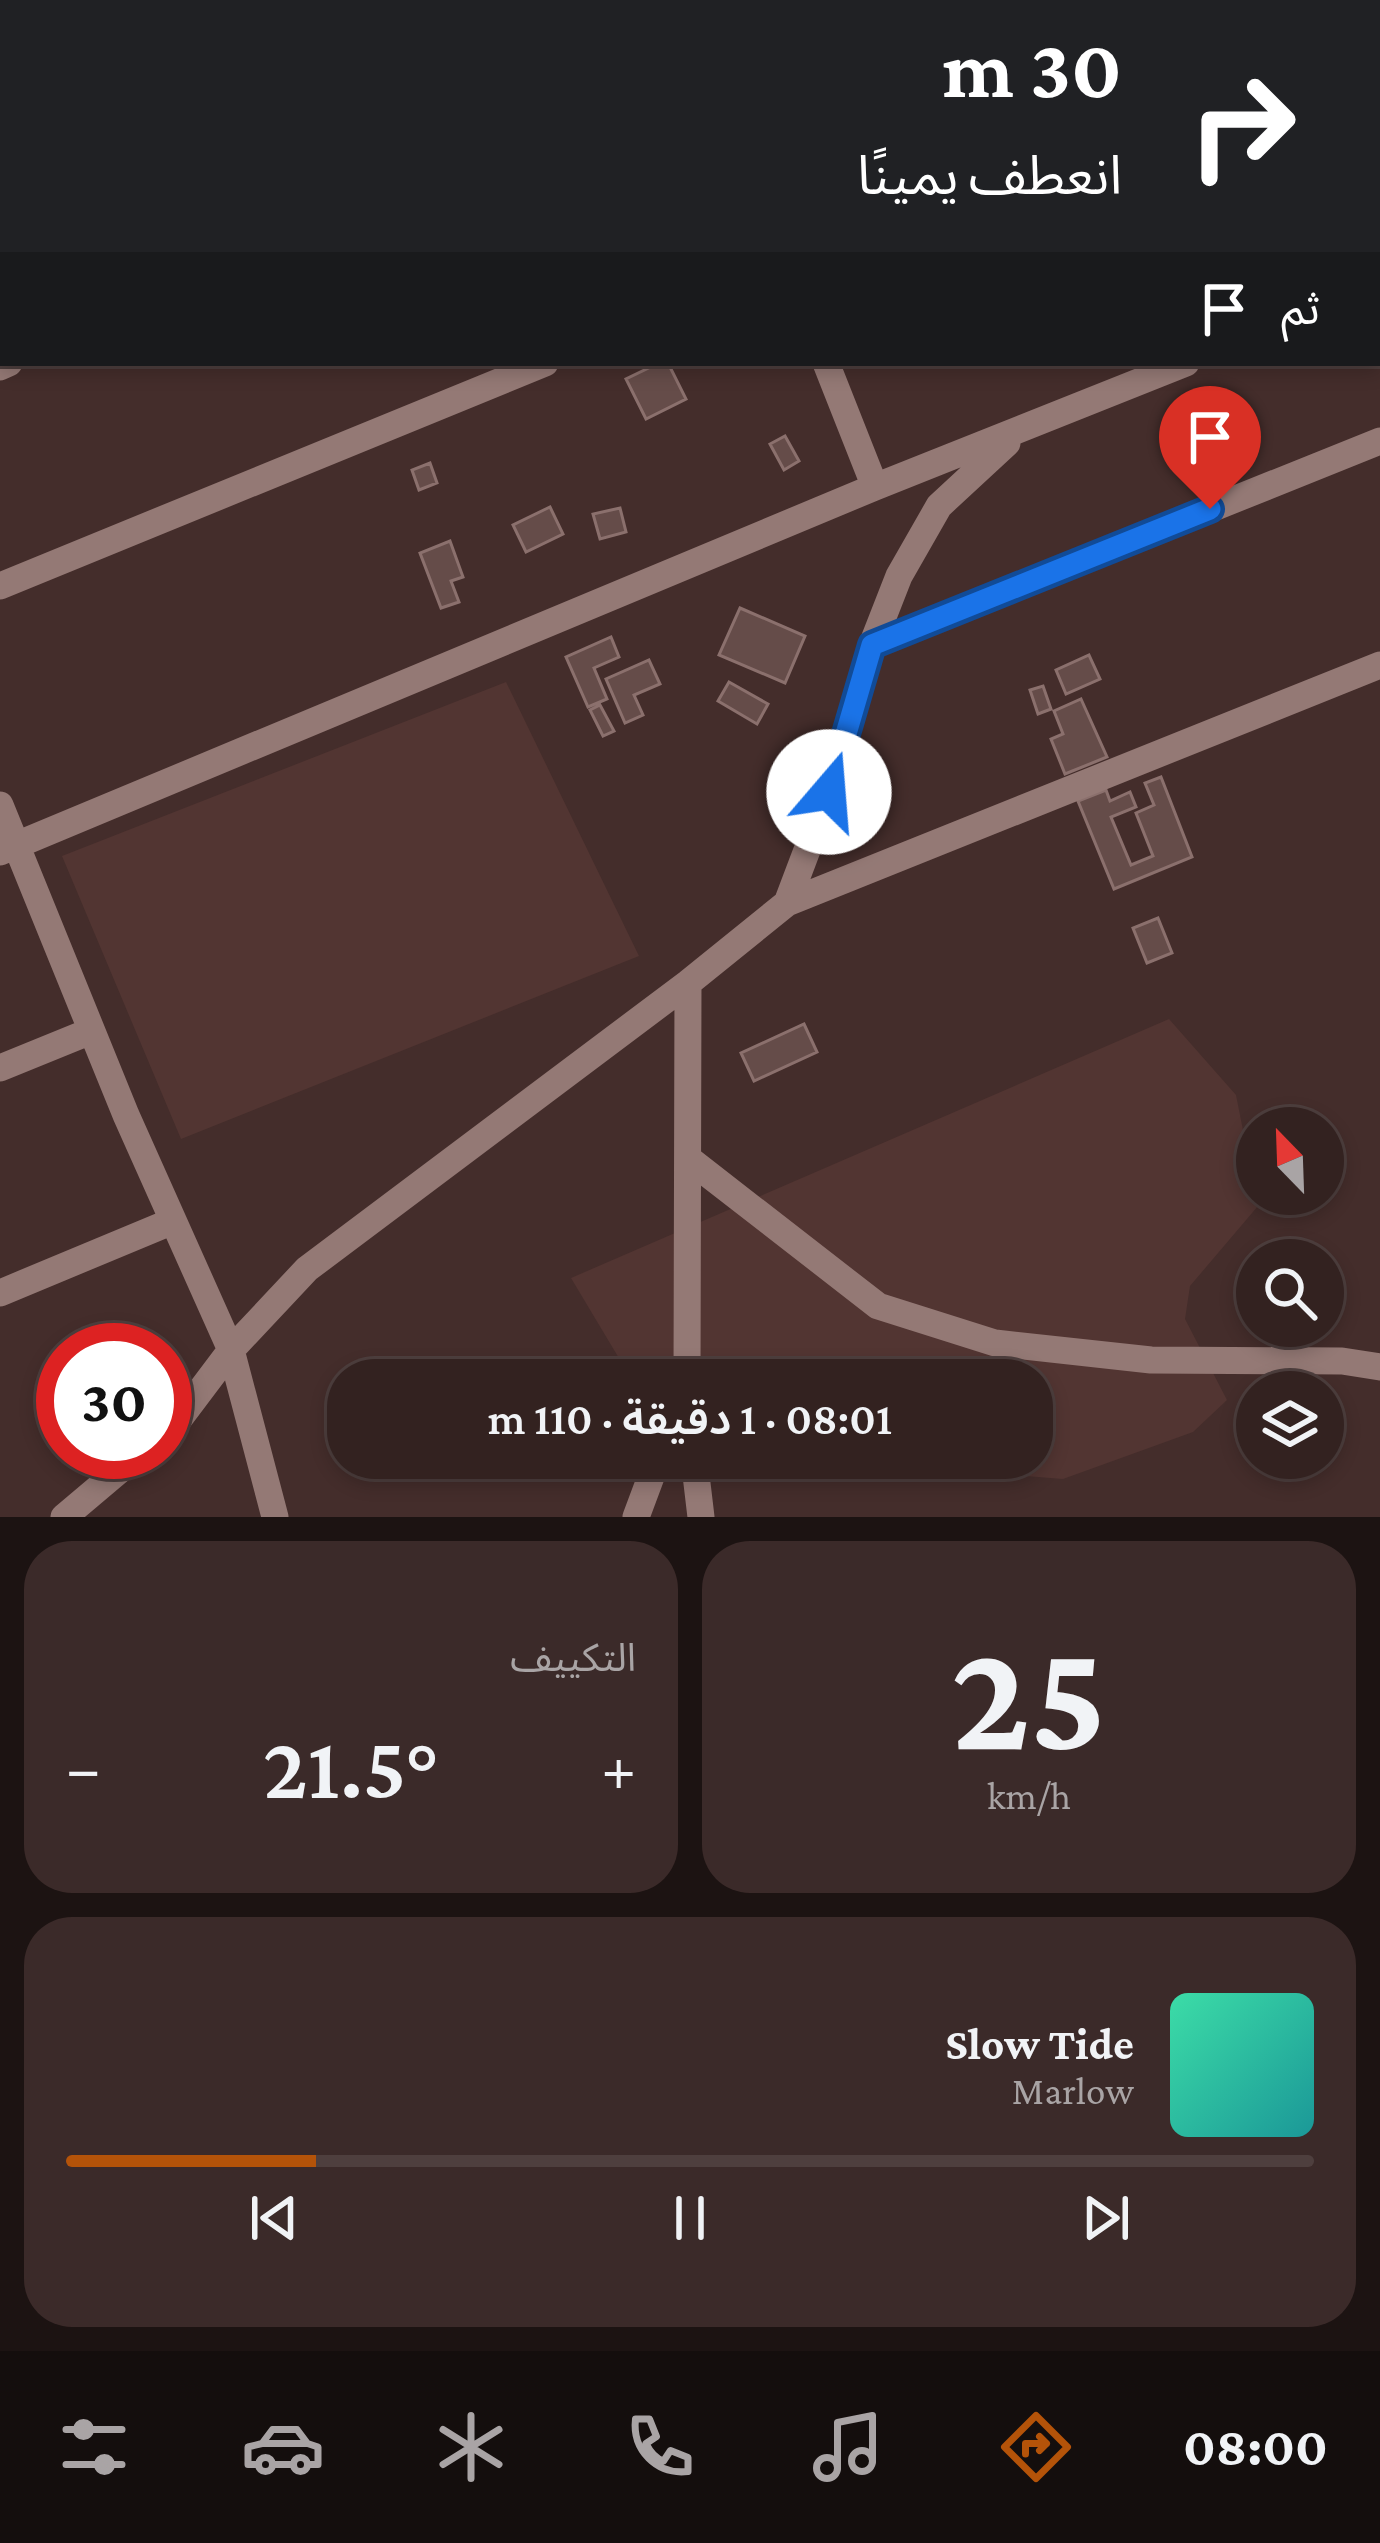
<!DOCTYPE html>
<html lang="ar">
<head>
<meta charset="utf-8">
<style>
	body { margin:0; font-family:"Crimson Pro","Noto Sans Arabic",serif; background:#3b2a29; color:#f1f3f6; direction:rtl; height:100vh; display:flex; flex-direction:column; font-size:45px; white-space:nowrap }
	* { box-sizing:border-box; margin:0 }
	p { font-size:39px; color:#a9a4a5 }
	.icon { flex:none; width:66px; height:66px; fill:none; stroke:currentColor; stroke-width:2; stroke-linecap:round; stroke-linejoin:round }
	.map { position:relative; height:1517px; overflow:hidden; direction:ltr }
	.drawer { display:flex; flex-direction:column; gap:24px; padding:24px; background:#1c1312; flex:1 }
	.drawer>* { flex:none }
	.banner { position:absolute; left:0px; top:0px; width:1380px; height:366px; box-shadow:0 6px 18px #0003,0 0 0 3px #4e3f3e; direction:rtl; background:#202124; color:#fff; overflow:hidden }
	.needle { width:78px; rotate:337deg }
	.buttons { position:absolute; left:1236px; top:1107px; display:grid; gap:24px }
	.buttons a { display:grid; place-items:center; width:108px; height:108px; border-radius:50%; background:#332220; box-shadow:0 6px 18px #0003,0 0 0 3px #4e3f3e; font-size:60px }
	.speed { position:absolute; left:36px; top:1323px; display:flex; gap:24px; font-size:60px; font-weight:700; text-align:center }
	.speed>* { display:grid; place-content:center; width:156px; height:156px; border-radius:50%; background:#332220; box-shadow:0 6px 18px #0003,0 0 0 3px #4e3f3e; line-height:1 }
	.speed .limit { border:18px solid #d22; background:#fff; color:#111 }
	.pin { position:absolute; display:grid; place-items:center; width:102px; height:102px; color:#fff; margin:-123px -51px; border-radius:50% 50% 50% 0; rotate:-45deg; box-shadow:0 0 12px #0007 }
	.pin .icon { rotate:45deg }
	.me { position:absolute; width:132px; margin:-66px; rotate:18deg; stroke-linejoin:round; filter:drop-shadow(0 0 9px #0008) }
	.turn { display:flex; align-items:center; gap:42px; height:252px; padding:0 60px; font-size:54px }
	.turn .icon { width:156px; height:156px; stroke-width:2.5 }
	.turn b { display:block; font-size:84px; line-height:102px }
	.then { display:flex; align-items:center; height:114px; padding:0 60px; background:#0003; gap:24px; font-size:45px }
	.big { font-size:90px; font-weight:600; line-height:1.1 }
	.drawer .widget { flex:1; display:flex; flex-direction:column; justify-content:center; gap:18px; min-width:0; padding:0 42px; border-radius:48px; background:#3b2a29 }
	.drawer .dial { align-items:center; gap:0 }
	.dial b { font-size:156px; line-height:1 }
	.song { display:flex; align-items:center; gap:36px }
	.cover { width:144px; height:144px; border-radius:18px; background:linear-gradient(135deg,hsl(160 70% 55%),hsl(180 70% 35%)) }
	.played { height:12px; border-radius:6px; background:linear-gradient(90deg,#b45309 20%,#4e3f3e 20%) }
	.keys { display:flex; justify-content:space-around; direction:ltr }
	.heat { display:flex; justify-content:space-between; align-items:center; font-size:66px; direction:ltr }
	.drawer .tiles { flex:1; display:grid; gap:24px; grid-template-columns:1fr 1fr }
	.widget:last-child { grid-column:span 2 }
	.trip { position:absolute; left:327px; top:1359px; width:726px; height:120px; border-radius:48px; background:#332220; box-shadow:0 6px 18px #0003,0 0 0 3px #4e3f3e; font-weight:600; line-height:120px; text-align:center; direction:rtl }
	.menu { display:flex; height:192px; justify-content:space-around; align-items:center; background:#140e0d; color:#a9a4a5 }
	.menu .icon { width:84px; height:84px }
	.menu .current { color:#b45309 }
	.menu b { font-size:54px; color:#f1f3f6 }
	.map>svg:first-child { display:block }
	.built { fill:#523532 }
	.building { fill:#654c49; stroke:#8b706d; stroke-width:3 }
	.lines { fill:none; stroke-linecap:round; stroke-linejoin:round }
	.street { stroke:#947975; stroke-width:27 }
	.route-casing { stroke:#114b97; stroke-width:30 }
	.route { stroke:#1a73e8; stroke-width:21 }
</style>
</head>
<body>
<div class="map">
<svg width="1380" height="1517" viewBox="0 0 1380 1517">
	<rect width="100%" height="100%" fill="#442d2b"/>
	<path class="built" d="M506,682L639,956L181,1139L62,856Z
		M1169,1019L1236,1095L1258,1206L1190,1286L1185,1319L1227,1400L1193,1432L1063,1479L806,1458H1032V1380H632L571,1278Z"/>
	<path class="building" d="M659,363H668L686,399L646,419L626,379Z
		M785,436L799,461L784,470L770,444Z
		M430,463L437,483L419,490L412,470Z
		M550,507L563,534L526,552L513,525Z
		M620,508L626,532L600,539L593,514Z
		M450,541L463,577L451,581L459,602L441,608L420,553Z
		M740,608L805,636L785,683L719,655Z
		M611,637L619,657L594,668L607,699L588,707L566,657Z
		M1089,655L1100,679L1066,694L1056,670Z
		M649,660L660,684L634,695L643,715L625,723L606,679Z
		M729,682L768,704L757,724L718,701Z
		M1043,686L1051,709L1038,714L1030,690Z
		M1081,699L1107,757L1065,774L1051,739L1063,734L1054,711Z
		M600,705L614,731L603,736L590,710Z
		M1161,777L1192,857L1114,889L1078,801L1106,790L1110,801L1130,792L1136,807L1111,817L1131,865L1153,856L1136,813L1154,805L1145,783Z
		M1158,918L1172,953L1147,963L1133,928Z
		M804,1024L817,1052L754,1081L741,1053Z"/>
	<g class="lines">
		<path class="street" d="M682,0L683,3
			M1077,0L1079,3
			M319,3L326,0
			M857,3L864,0
			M1377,26L1380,24
			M0,136L3,135
			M1377,285L1380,283
			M826,363L875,487
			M0,367L9,363
			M0,586L545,363
			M872,645L1380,441
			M0,805L126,1115L231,1350L275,1517
			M0,852L875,487L1186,363
			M787,903L829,792L872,645L899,576L939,506L1007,443
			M0,1068L91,1031
			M690,1160L878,1306L995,1343L1151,1360L1342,1361L1380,1367
			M0,1293L173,1221
			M687,1380L688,983
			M165,1431L179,1419L231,1350L307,1269L688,983L787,903L1380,665
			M694,1458L701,1517
			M64,1517L141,1452
			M636,1517L658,1458"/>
	</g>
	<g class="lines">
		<g class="route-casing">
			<path id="route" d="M829,792L872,645L1210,509"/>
		</g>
		<use href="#route" class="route"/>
	</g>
</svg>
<div class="buttons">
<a><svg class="needle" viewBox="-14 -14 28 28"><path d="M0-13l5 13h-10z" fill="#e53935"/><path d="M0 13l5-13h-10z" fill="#a9a4a5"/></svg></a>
<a><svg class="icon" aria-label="search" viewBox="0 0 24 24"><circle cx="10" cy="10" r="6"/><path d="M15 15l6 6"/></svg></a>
<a><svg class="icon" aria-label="layers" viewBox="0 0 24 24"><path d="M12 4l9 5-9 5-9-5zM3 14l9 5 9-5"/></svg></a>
</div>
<div class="speed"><div class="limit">30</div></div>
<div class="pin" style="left:1210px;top:509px;background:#d93025"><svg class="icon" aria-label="arrive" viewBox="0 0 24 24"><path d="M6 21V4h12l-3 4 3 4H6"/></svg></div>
<svg class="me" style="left:829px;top:792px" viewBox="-20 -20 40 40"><circle r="19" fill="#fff"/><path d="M0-13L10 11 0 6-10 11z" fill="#1a73e8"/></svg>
<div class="trip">08:01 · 1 دقيقة · 110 m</div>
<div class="banner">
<div class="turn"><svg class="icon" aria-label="right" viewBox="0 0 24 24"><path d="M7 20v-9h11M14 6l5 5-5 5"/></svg><div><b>30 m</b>انعطف يمينًا</div></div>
<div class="then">ثم<svg class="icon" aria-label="arrive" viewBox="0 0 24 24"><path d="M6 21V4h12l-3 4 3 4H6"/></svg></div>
</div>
</div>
<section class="drawer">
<div class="tiles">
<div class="widget dial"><b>25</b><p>km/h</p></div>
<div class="widget"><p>التكييف</p>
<div class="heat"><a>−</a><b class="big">21.5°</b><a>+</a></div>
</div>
<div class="widget">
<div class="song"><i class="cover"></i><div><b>Slow Tide</b><p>Marlow</p></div></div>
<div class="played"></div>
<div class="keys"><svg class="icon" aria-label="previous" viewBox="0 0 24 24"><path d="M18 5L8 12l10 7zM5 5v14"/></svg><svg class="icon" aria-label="pause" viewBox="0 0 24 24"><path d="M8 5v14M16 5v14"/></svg><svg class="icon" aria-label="next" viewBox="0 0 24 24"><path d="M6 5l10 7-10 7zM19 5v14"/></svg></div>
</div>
</div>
</section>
<nav class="menu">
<b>08:00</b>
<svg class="icon current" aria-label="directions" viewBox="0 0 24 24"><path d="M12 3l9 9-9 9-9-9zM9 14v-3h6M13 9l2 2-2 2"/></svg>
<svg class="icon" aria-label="music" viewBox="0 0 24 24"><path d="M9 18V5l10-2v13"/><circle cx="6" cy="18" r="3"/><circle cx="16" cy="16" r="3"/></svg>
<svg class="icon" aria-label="phone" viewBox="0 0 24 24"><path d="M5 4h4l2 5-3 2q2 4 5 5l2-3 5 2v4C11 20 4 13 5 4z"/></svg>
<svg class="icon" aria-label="climate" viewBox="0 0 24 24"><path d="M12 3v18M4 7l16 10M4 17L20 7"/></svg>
<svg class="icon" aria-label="car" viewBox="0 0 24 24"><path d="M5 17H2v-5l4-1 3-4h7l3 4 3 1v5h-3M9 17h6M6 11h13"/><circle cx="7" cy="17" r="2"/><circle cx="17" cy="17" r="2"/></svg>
<svg class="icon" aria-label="filters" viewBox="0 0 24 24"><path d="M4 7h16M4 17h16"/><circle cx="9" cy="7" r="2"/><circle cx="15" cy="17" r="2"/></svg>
</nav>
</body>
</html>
